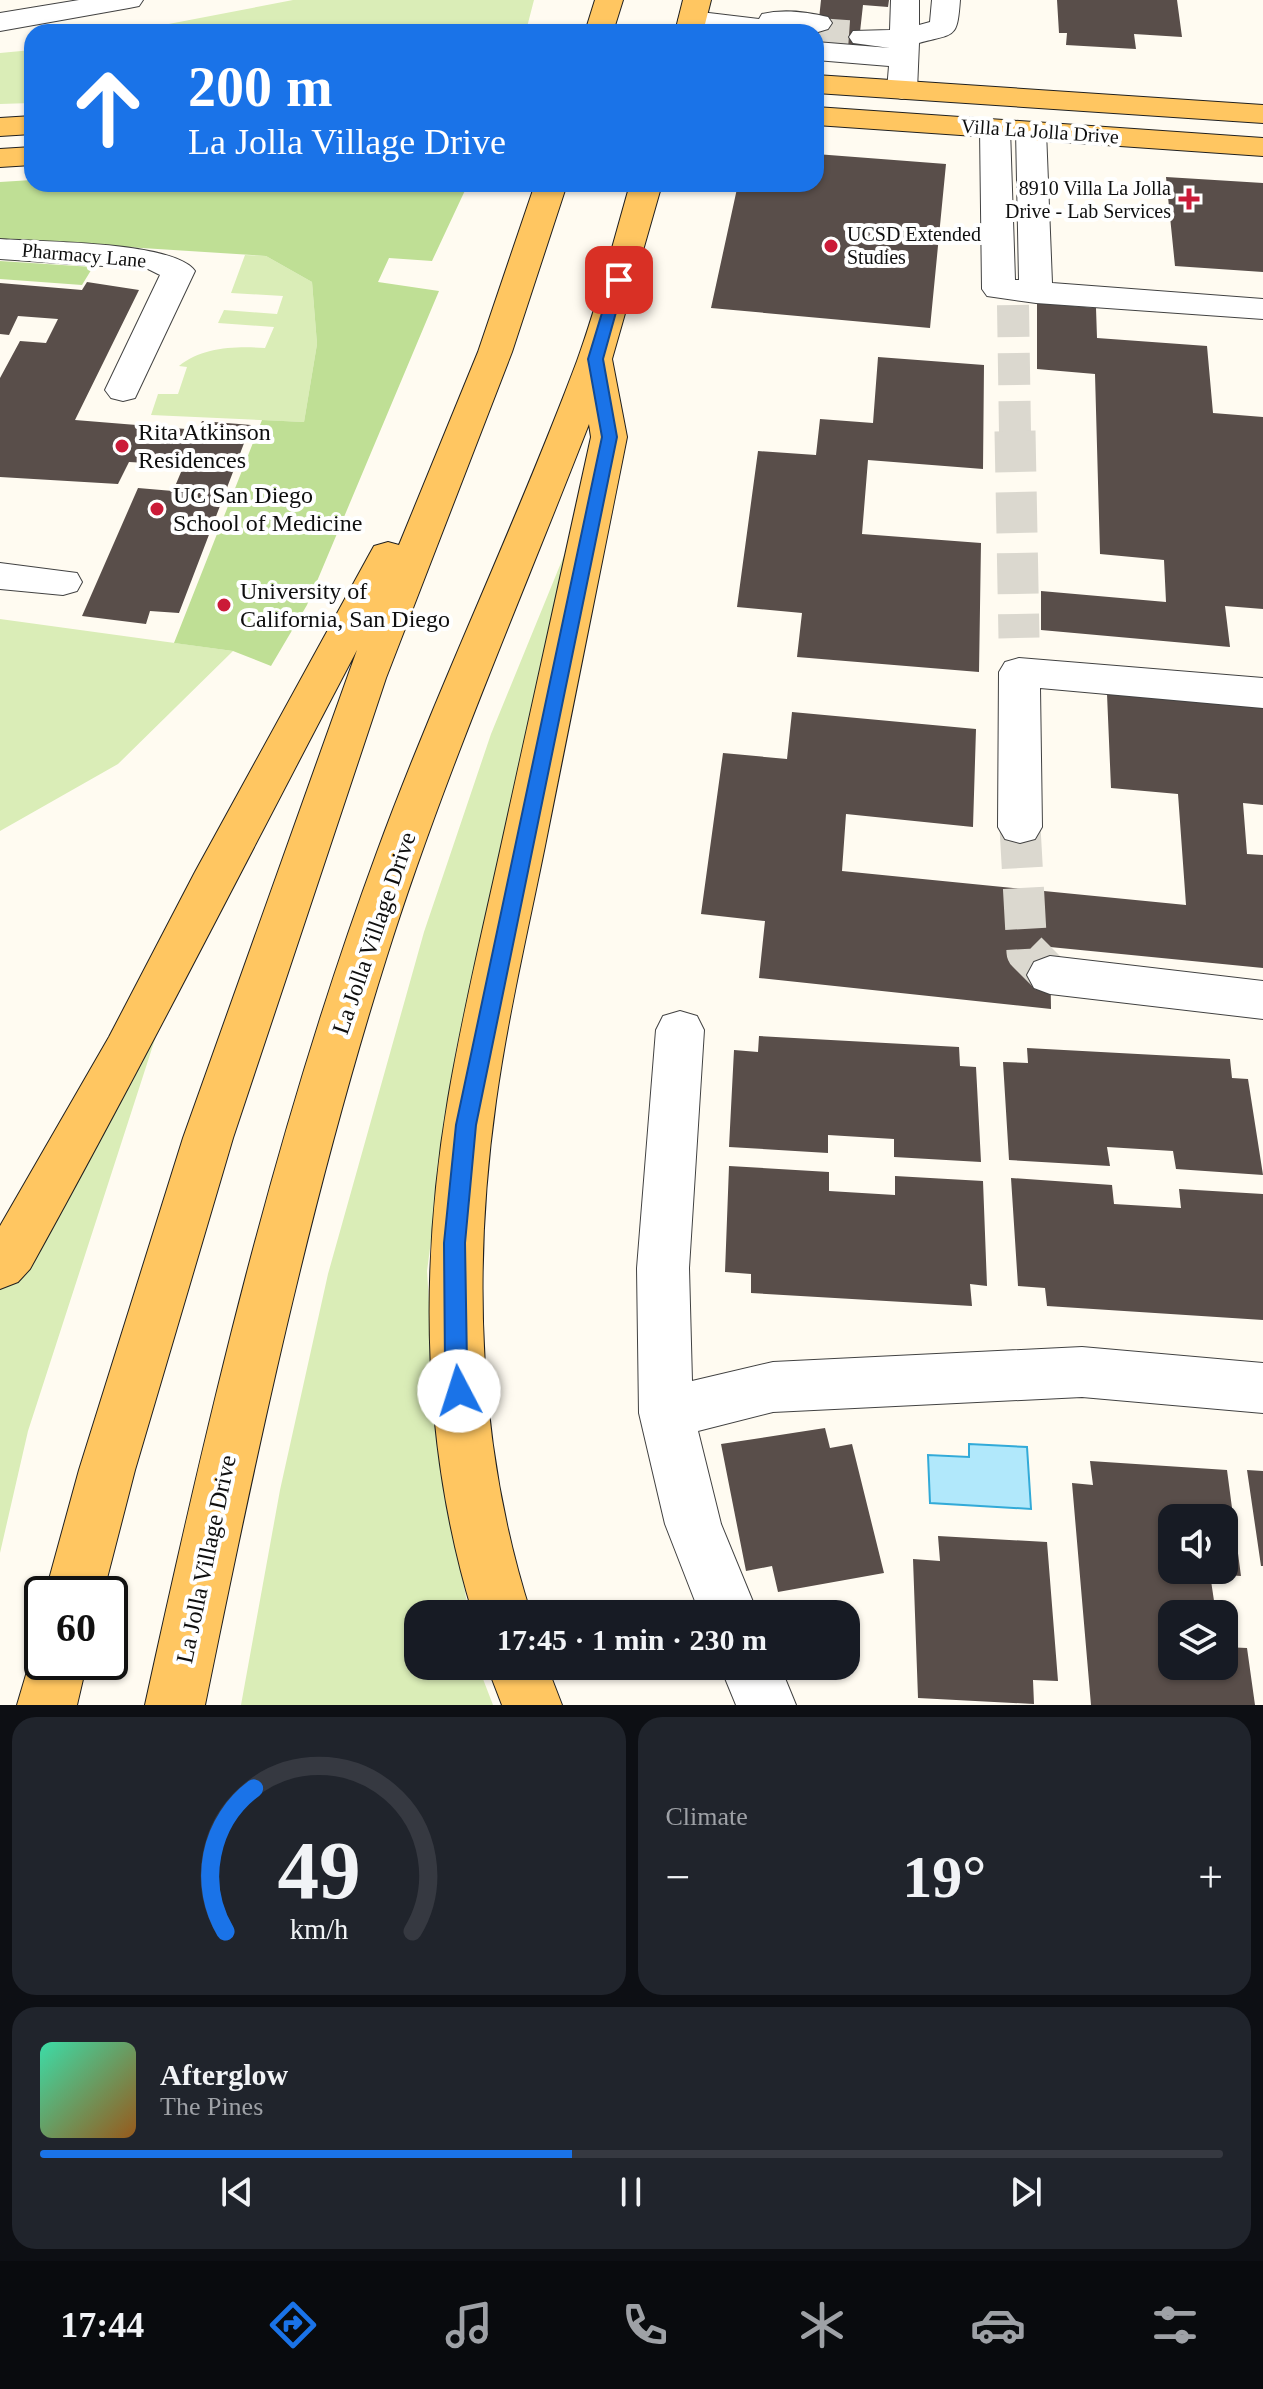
<!DOCTYPE html>
<html lang="en">
<head>
<meta charset="utf-8">
<style>
	body { margin:0; font-family:Georgia,serif; background:#20242c; color:#f1f3f6; height:100vh; display:flex; flex-direction:column; font-size:30px; white-space:nowrap }
	* { box-sizing:border-box; margin:0 }
	p { font-size:26px; color:#9ea1a6 }
	.icon { flex:none; width:44px; height:44px; fill:none; stroke:currentColor; stroke-width:2; stroke-linecap:round; stroke-linejoin:round }
	.map { position:relative; height:1705px; overflow:hidden }
	.details { display:flex; flex-direction:column; gap:12px; padding:12px; background:#0d0f14; flex:1 }
	.details>* { flex:none }
	.banner { position:absolute; left:24px; top:24px; width:800px; height:168px; border-radius:24px; box-shadow:0 2px 6px #0004; background:#1a73e8; color:#fff; overflow:hidden }
	.tools { position:absolute; left:1158px; top:1504px; display:grid; gap:16px }
	.tools a { display:grid; place-items:center; width:80px; height:80px; border-radius:16px; background:#171b24; box-shadow:0 2px 6px #0004; font-size:40px }
	.speed { position:absolute; left:24px; top:1576px; display:flex; gap:16px; font-size:40px; font-weight:700; text-align:center }
	.speed>* { display:grid; place-content:center; width:104px; height:104px; border-radius:50%; background:#171b24; box-shadow:0 2px 6px #0004; line-height:1 }
	.speed .limit { border:4px solid #111; border-radius:12px; background:#fff; color:#111 }
	.pin { position:absolute; display:grid; place-items:center; width:68px; height:68px; color:#fff; margin:-34px; border-radius:16px; box-shadow:0 4px 12px #0006 }
	.me { position:absolute; width:88px; margin:-44px; rotate:355deg; stroke-linejoin:round; filter:drop-shadow(0 0 6px #0008) }
	.turn { display:flex; align-items:center; gap:28px; height:168px; padding:0 32px; font-size:36px }
	.turn .icon { width:104px; height:104px; stroke-width:2.5 }
	.turn b { display:block; font-size:56px; line-height:68px }
	.big { font-size:60px; font-weight:700; line-height:1.1 }
	.details .card { flex:1; display:flex; flex-direction:column; justify-content:center; gap:12px; min-width:0; padding:0 28px; border-radius:24px; background:#20242c }
	.details .dial { align-items:center; gap:0 }
	.dial svg { height:208px; overflow:visible; fill:none; stroke:#363941; stroke-width:7; stroke-linecap:round; text-anchor:middle }
	.dial text { fill:#f1f3f6; stroke:none }
	.song { display:flex; align-items:center; gap:24px }
	.cover { width:96px; height:96px; border-radius:12px; background:linear-gradient(135deg,hsl(160 70% 55%),hsl(30 70% 35%)) }
	.played { height:8px; border-radius:4px; background:linear-gradient(90deg,#1a73e8 45%,#363941 45%) }
	.keys { display:flex; justify-content:space-around; direction:ltr }
	.heat { display:flex; justify-content:space-between; align-items:center; font-size:44px; direction:ltr }
	.details .tiles { flex:1; display:grid; gap:12px; grid-template-columns:1fr 1fr }
	.card:last-child { grid-column:span 2 }
	.trip { position:absolute; left:404px; top:1600px; width:456px; height:80px; border-radius:24px; background:#171b24; box-shadow:0 2px 6px #0004; font-weight:700; line-height:80px; text-align:center }
	.menu { display:flex; height:128px; justify-content:space-around; align-items:center; background:#090b0e; color:#9ea1a6 }
	.menu .icon { width:56px; height:56px }
	.menu .active { color:#1a73e8 }
	.menu b { font-size:36px; color:#f1f3f6 }
	.map>svg:first-child { display:block }
	.green { fill:#daedb7 }
	.forest { fill:#bfdf95 }
	.water { fill:#b1e8fb; stroke:#32aad8; stroke-width:2 }
	.building { fill:#594e4a; fill-rule:evenodd }
	.lines { fill:none; stroke-linecap:round; stroke-linejoin:round }
	.minor-tunnel-far1 { stroke:#dbd8cf; stroke-width:32; stroke-dasharray:32 16; stroke-linecap:butt }
	.minor-tunnel { stroke:#dbd8cf; stroke-width:41; stroke-dasharray:41 20; stroke-linecap:butt }
	.minor-casing { stroke:#424242; stroke-width:2 }
	.major-casing { stroke:#202020; stroke-width:2 }
	.minor { fill:#fff; fill-rule:evenodd }
	.major { fill:#ffc661; fill-rule:evenodd }
	.route { fill:#1a73e8; stroke:#114b97; stroke-width:2 }
	.poi-dot { fill:#cb1b38; stroke:#fff; stroke-width:3 }
	.labels { text-anchor:middle; dominant-baseline:central; stroke-width:8; stroke-linejoin:round; paint-order:stroke }
	.far-street-label { font-size:20px; fill:#0f0f0f; stroke:#fff }
	.far-poi-label { font-size:20px; fill:#0f0f0f; stroke:#fff; text-anchor:end }
	.poi-label { font-size:24px; fill:#0f0f0f; stroke:#fff; text-anchor:start }
	.street-label { font-size:24px; fill:#0f0f0f; stroke:#fff }
</style>
</head>
<body>
<div class="map">
<svg width="1263" height="1705" viewBox="0 0 1263 1705">
	<rect width="100%" height="100%" fill="#fffbf1"/>
	<path class="green" d="M293,0H534L527,27L516,32H127Z
		M32,50V103L0,104V53Z
		M245,255L266,256L312,282L317,344L304,422L151,415L158,394H178L187,367L179,366C202,347 236,346 265,348L274,327L218,323L224,310L277,314L283,296L231,293Z
		M565,553L544,664L456,1050L427,1271L438,1442L469,1614H418V1666H478L493,1705H241L280,1490L328,1274L424,932L491,734Z
		M0,619L233,651L118,764L0,831Z
		M191,928L28,1431L0,1553V1268Z"/>
	<path class="forest" d="M32,180V184H468L432,261L389,258L378,282L439,291L307,605L271,666L233,651L174,643L262,420L304,422L317,344L312,282L266,256L0,239V182Z
		M0,261L93,267L82,285L0,279Z"/>
	<path class="water" d="M969,1444L1027,1447L1031,1509L930,1503L928,1455L969,1457Z"/>
	<path class="building" d="M821,0H889L888,7L863,5L858,50L816,47Z
		M1057,0H1177L1182,37L1134,34L1136,49L1066,45L1067,33H1059Z
		M816,154L946,164L930,328L711,308L738,184H816Z
		M1166,177L1263,183V272L1175,266Z
		M87,282L139,290L75,420L198,430L202,421L251,425L179,613L150,611L146,624L82,616L138,488L173,491L184,465L129,462L118,484L0,477V378L20,341L46,343L58,319L18,316L9,335L0,334V283L82,290Z
		M1037,303L1096,308L1097,338L1207,346L1213,413L1263,417V609L1225,606L1230,647L1041,630V591L1166,602L1164,560L1100,554L1095,374L1037,369Z
		M878,357L984,365L983,469L868,460L862,534L981,543L979,672L797,657L802,613L737,607L758,451L816,455L820,419L873,423Z
		M1107,694L1263,708V805L1243,803L1247,854L1263,855V968L1050,947L1051,1009L759,978L765,921L701,914L723,753L787,759L792,712L976,729L973,827L846,814L842,871L1186,905L1178,794L1111,788Z
		M759,1036L959,1047L960,1066L976,1067L981,1162L894,1157V1139L828,1135V1153L729,1147L734,1050L758,1052Z
		M1027,1048L1230,1059L1232,1078L1248,1079L1263,1175L1176,1169L1173,1151L1107,1147L1110,1166L1009,1160L1003,1062L1028,1063Z
		M729,1166L829,1172V1191L895,1195V1176L983,1181L987,1286L970,1284L972,1306L751,1293V1274L725,1272Z
		M1011,1178L1112,1185L1114,1204L1181,1208L1179,1189L1263,1194V1320L1047,1306L1045,1288L1018,1286Z
		M825,1428L830,1448L852,1444L884,1573L778,1592L772,1566L746,1571L721,1444Z
		M1090,1461L1227,1470L1241,1576L1210,1574L1216,1614H1172V1666H1224V1647L1247,1648L1255,1705H1091L1072,1483L1093,1485ZM1172,1518H1224V1570H1172Z
		M1247,1470L1263,1471V1566H1261Z
		M938,1536L1047,1542L1058,1681L1033,1680L1034,1704L918,1698L913,1559L940,1561Z"/>
	<g class="lines">
		<path class="minor-tunnel-far1" d="M817,34L860,37
			M1013,305L1015,433"/>
		<path class="minor-tunnel" d="M1015,431L1019,638
			M1020,827L1027,952L1050,975"/>
		<g class="minor-casing">
			<path id="minor" d="M79,0H143L139,6L129,8L0,31V13Z
				M891,0H919V25L930,22L932,0H960C957,40 955,33 919,43L917,90L913,96L902,99L891,96L887,90L889,66L816,60V42L890,48L853,43L849,37L853,31L890,30Z
				M692,11L759,19L762,14C782,9 808,12 828,17L832,23L828,29L818,32L775,29L777,32H727L682,26L678,20L682,14Z
				M995,120L1006,123L1010,129L1015,280H1019L1016,131L1020,125L1031,122L1042,125L1046,131L1052,283L1263,299V319L1036,303L987,296L982,289L980,129L984,123Z
				M0,239C39,242 174,241 195,271L135,398L123,401L111,398L105,390L160,275L148,269L0,259Z
				M0,563L77,573L82,582L77,591L63,595L0,589Z
				M1019,658L1263,678V708L1040,688L1042,827L1035,839L1020,843L1005,839L998,827L999,672L1005,662Z
				M1050,956L1263,981V1019L1050,994L1034,988L1027,975L1034,962Z
				M680,1011L697,1016L704,1030L689,1268L692,1381L773,1362L1082,1347L1263,1363V1413L1082,1397L773,1412L698,1431L721,1524L758,1614H700L665,1524L639,1413L637,1268L656,1030L663,1016Z
				M720,1666H780L796,1705H736Z"/>
		</g>
		<g class="major-casing">
			<path id="major" d="M595,0H623L613,32H585Z
				M683,0H711L703,32H675Z
				M816,75L1263,105V123L816,93Z
				M816,107L1263,138V156L816,125Z
				M32,116V134L0,136V118Z
				M32,147V165L0,167V149Z
				M535,184H567L512,352L386,678L233,1138L135,1470L103,1594H45L79,1470L183,1138L357,650C248,857 143,1065 30,1269L18,1282L0,1289V1226L109,1037L195,872L369,555L374,546L388,542L399,545L478,352Z
				M630,184H662L612,359L627,437C600,573 572,709 545,846C528,930 508,1015 496,1101C472,1272 478,1449 531,1614H473C422,1448 419,1270 448,1099C462,1016 482,933 500,851C530,713 561,575 591,437L589,424C520,602 443,777 386,959C309,1204 256,1454 205,1705H145C208,1417 275,1129 377,852C438,686 515,527 577,361C598,303 613,243 630,184Z
				M42,1639V1662H87L77,1705H17L36,1641Z
				M487,1666H547L562,1705H502Z"/>
		</g>
		<use href="#minor" class="minor"/>
		<use href="#major" class="major"/>
	</g>
	<path class="route" d="M619,276L625,280L603,359L617,437L476,1125L465,1243L467,1364L470,1391L467,1398L459,1402L451,1398L445,1364L444,1243L456,1125L602,437L588,359L612,280Z"/>
	<g class="poi-dot">
		<path d="M1185 187h8v8h8v8h-8v8h-8v-8h-8v-8h8z"/>
		<circle cx="831" cy="246" r="8"/>
		<circle cx="122" cy="446" r="8"/>
		<circle cx="157" cy="509" r="8"/>
		<circle cx="224" cy="605" r="8"/>
	</g>
	<g class="labels">
		<g class="far-street-label">
			<text transform="translate(1040 131) rotate(4)">Villa La Jolla Drive</text>
			<text transform="translate(84 255) rotate(5)">Pharmacy Lane</text>
		</g>
		<g class="far-poi-label">
			<text x="1171" y="188">8910 Villa La Jolla<tspan x="1171" dy="23">Drive - Lab Services</tspan></text>
			<text x="847" y="234" text-anchor="start">UCSD Extended<tspan x="847" dy="23">Studies</tspan></text>
		</g>
		<g class="poi-label">
			<text x="138" y="432">Rita Atkinson<tspan x="138" dy="28">Residences</tspan></text>
			<text x="173" y="495">UC San Diego<tspan x="173" dy="28">School of Medicine</tspan></text>
			<text x="240" y="591">University of<tspan x="240" dy="28">California, San Diego</tspan></text>
		</g>
		<g class="street-label">
			<text transform="translate(374 933) rotate(-71)">La Jolla Village Drive</text>
			<text transform="translate(206 1559) rotate(-78)">La Jolla Village Drive</text>
		</g>
	</g>
</svg>
<div class="tools">
<a><svg class="icon" aria-label="sound" viewBox="0 0 24 24"><path d="M4 9h4l5-4v14l-5-4H4zM17 9q2 3 0 6"/></svg></a>
<a><svg class="icon" aria-label="layers" viewBox="0 0 24 24"><path d="M12 4l9 5-9 5-9-5zM3 14l9 5 9-5"/></svg></a>
</div>
<div class="speed"><div class="limit">60</div></div>
<div class="pin" style="left:619px;top:280px;background:#d93025"><svg class="icon" aria-label="arrive" viewBox="0 0 24 24"><path d="M6 21V4h12l-3 4 3 4H6"/></svg></div>
<svg class="me" style="left:459px;top:1391px" viewBox="-20 -20 40 40"><circle r="19" fill="#fff"/><path d="M0-13L10 11 0 6-10 11z" fill="#1a73e8"/></svg>
<div class="trip">17:45 · 1 min · 230 m</div>
<div class="banner">
<div class="turn"><svg class="icon" aria-label="ahead" viewBox="0 0 24 24"><path d="M12 20V5M6 11l6-6 6 6"/></svg><div><b>200 m</b>La Jolla Village Drive</div></div>
</div>
</div>
<section class="details">
<div class="tiles">
<div class="card dial"><svg viewBox="0 0 100 80">
<path d="M14 69A42 42 0 1 1 86 69"/>
<path d="M14 69A42 42 0 0 1 25 14" stroke="#1a73e8"/>
<text x="50" y="56" font-size="32" font-weight="700">49</text>
<text x="50" y="72" font-size="11">km/h</text>
</svg></div>
<div class="card"><p>Climate</p>
<div class="heat"><a>−</a><b class="big">19°</b><a>+</a></div>
</div>
<div class="card">
<div class="song"><i class="cover"></i><div><b>Afterglow</b><p>The Pines</p></div></div>
<div class="played"></div>
<div class="keys"><svg class="icon" aria-label="previous" viewBox="0 0 24 24"><path d="M18 5L8 12l10 7zM5 5v14"/></svg><svg class="icon" aria-label="pause" viewBox="0 0 24 24"><path d="M8 5v14M16 5v14"/></svg><svg class="icon" aria-label="next" viewBox="0 0 24 24"><path d="M6 5l10 7-10 7zM19 5v14"/></svg></div>
</div>
</div>
</section>
<nav class="menu">
<b>17:44</b>
<svg class="icon active" aria-label="directions" viewBox="0 0 24 24"><path d="M12 3l9 9-9 9-9-9zM9 14v-3h6M13 9l2 2-2 2"/></svg>
<svg class="icon" aria-label="music" viewBox="0 0 24 24"><path d="M9 18V5l10-2v13"/><circle cx="6" cy="18" r="3"/><circle cx="16" cy="16" r="3"/></svg>
<svg class="icon" aria-label="phone" viewBox="0 0 24 24"><path d="M5 4h4l2 5-3 2q2 4 5 5l2-3 5 2v4C11 20 4 13 5 4z"/></svg>
<svg class="icon" aria-label="climate" viewBox="0 0 24 24"><path d="M12 3v18M4 7l16 10M4 17L20 7"/></svg>
<svg class="icon" aria-label="car" viewBox="0 0 24 24"><path d="M5 17H2v-5l4-1 3-4h7l3 4 3 1v5h-3M9 17h6M6 11h13"/><circle cx="7" cy="17" r="2"/><circle cx="17" cy="17" r="2"/></svg>
<svg class="icon" aria-label="filters" viewBox="0 0 24 24"><path d="M4 7h16M4 17h16"/><circle cx="9" cy="7" r="2"/><circle cx="15" cy="17" r="2"/></svg>
</nav>
</body>
</html>
